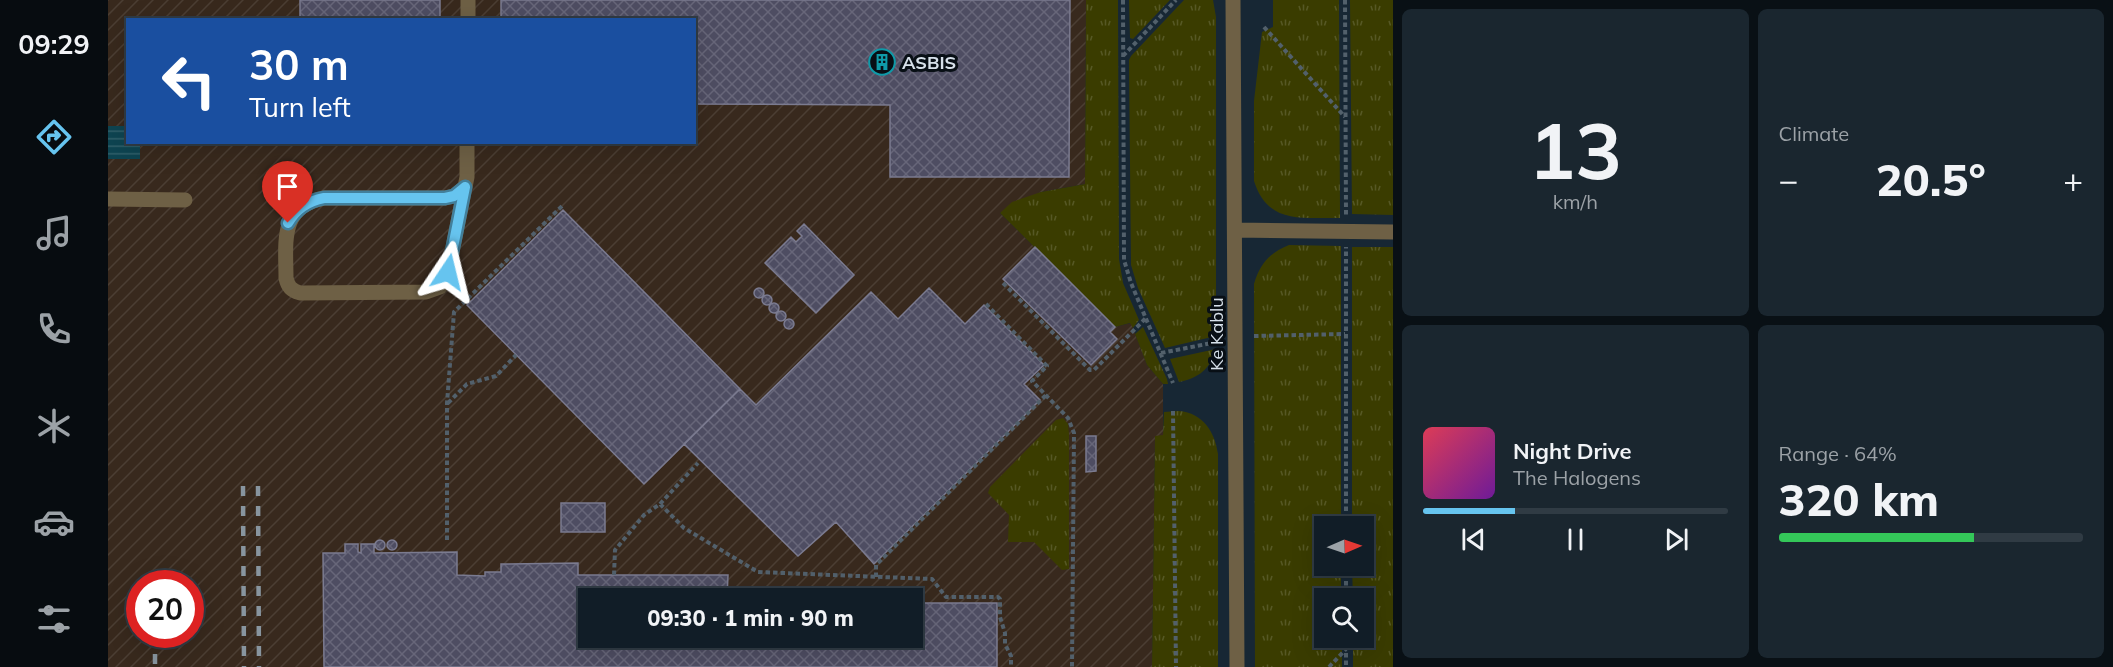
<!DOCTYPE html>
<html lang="en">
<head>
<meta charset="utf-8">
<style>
	body { margin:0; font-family:Mulish,sans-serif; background:#1a262f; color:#f1f3f6; height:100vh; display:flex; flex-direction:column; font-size:22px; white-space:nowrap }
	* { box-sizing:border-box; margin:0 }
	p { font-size:20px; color:#9ca2a7 }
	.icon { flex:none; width:33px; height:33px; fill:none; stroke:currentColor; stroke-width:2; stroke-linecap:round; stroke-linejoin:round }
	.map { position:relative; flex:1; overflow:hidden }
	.details { display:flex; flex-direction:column; gap:9px; padding:9px; background:#091015; width:720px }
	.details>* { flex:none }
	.top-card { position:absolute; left:18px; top:18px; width:570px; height:126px; border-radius:0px; box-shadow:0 6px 24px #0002,0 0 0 2px #303b44; background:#1a4fa0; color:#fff; overflow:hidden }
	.needle { width:39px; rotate:88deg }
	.controls { position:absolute; left:1206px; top:516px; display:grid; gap:12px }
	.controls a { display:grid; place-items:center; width:60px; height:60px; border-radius:0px; background:#111d27; box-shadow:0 6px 24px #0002,0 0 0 2px #303b44; font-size:30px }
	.speed { position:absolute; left:18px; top:570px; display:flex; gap:12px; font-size:30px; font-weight:700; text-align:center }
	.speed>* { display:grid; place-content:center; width:78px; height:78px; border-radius:50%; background:#111d27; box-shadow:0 6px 24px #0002,0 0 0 2px #303b44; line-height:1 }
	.speed .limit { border:9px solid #d22; background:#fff; color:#111 }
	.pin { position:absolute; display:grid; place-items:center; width:51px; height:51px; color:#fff; margin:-62px -26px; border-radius:50% 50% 50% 0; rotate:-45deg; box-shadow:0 0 6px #0007 }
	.pin .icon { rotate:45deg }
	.me { position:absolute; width:66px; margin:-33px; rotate:10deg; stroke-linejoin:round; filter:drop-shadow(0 0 4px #0008) }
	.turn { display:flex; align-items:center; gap:21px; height:126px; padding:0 24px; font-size:27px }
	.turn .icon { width:78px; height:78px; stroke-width:2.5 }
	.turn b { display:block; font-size:42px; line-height:51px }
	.big { font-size:45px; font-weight:800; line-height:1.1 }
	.details .card { flex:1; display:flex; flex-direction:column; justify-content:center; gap:9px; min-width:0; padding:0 21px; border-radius:9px; background:#1a262f }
	.details .dial { align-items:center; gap:0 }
	.dial b { font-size:78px; line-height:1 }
	.song { display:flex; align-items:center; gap:18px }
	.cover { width:72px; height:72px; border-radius:9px; background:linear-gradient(135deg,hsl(350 70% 55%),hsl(280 70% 35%)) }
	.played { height:6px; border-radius:3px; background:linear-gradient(90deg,#66c4ef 30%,#303b44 30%) }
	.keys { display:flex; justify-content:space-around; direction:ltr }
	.heat { display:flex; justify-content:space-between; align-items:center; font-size:33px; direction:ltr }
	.charge { height:9px; border-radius:4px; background:linear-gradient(90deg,#34c759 64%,#303b44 0) }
	.details .tiles { flex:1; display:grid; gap:9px; grid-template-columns:repeat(2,1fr) }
	.trip { position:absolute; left:470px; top:588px; width:345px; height:60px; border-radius:0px; background:#111d27; box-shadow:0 6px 24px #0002,0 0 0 2px #303b44; font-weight:800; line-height:60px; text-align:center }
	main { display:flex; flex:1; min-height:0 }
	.tabs { display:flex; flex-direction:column; width:108px; justify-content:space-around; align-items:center; background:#070c10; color:#9ca2a7 }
	.tabs .icon { width:42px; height:42px }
	.tabs .on { color:#66c4ef }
	.tabs b { font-size:27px; color:#f1f3f6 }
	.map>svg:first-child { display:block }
	.industrial { fill:url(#industrial-furrows); fill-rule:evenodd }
	.grass { fill:url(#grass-tufts) }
	.water { fill:url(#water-rules) }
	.building { fill:url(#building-cross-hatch); stroke:#7b7b90; stroke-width:1.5 }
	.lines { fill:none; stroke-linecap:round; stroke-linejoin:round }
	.path { stroke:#52606b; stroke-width:4; stroke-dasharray:4.5 3; stroke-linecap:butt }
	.minor { stroke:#6e6045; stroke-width:15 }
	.rail { stroke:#88959f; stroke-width:4.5; stroke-dasharray:10 10; stroke-linecap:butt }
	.route-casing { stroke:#427f9b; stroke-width:15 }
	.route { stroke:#66c4ef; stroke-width:10 }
	.labels { text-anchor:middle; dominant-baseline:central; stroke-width:6; stroke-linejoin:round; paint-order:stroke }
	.poi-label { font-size:18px; font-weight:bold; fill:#d7e1ea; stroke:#080f15; text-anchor:start }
	.street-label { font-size:18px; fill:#d7e1ea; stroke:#080f15 }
</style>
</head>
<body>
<main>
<nav class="tabs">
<b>09:29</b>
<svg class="icon on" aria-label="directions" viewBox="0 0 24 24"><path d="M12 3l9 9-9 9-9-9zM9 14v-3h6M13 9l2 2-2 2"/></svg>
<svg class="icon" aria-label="music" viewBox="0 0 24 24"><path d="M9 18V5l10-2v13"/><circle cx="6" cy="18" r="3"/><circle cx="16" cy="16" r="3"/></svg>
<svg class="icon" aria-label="phone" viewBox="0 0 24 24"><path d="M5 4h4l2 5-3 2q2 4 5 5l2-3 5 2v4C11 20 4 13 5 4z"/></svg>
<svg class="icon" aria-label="climate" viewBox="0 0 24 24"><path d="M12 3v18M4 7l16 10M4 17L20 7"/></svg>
<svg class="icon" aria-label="car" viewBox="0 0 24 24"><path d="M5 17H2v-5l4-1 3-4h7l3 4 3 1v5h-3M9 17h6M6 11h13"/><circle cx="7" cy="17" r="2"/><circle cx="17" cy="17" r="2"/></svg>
<svg class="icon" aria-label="filters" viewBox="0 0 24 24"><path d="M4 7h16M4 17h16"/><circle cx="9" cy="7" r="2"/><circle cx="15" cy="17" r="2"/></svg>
</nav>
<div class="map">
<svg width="1285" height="667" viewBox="0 0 1285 667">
	<defs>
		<pattern id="industrial-furrows" width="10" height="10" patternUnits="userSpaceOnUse" patternTransform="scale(1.5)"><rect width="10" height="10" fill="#38291d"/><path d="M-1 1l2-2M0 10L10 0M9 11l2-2" fill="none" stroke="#4b3e33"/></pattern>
		<pattern id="grass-tufts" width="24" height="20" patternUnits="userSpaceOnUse" patternTransform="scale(1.5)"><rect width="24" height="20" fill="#3a3c00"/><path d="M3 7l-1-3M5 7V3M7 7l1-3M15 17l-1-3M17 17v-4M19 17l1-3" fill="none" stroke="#565825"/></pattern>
		<pattern id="water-rules" width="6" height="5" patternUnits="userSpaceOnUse" patternTransform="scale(1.5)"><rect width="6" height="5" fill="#0e4451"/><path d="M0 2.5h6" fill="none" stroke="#305f6a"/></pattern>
		<pattern id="building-cross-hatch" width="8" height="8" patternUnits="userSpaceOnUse" patternTransform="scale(1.5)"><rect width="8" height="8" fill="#4e4d62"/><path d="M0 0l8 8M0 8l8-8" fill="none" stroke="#676679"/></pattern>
	</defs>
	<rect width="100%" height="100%" fill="#172734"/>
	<path class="industrial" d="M0,0H978L977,184L933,192L892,213L1007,327L1023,323L1039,365L1055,384V436H1047L1044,667H0ZM20,20H586V142H20ZM32,584H82V634H32ZM480,598H804V638H480Z"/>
	<path class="grass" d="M978,0H1010L1011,259L1015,283L1031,320L1025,328L1022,323L1007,327L892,213L904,202L933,192L977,184Z
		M1021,0H1062L1025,39L1022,38Z
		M1076,0H1105L1108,17V336L1057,348L1030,288L1023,265L1021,60L1023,56Z
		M1165,0H1231L1232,218C1194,217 1160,225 1146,181V101L1154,32L1165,27Z
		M1242,0H1285V215L1244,214Z
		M1181,245L1233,246V526H1216V566H1233V598H1216V638H1234V667H1147L1146,284C1152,264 1161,253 1181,245Z
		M1244,247H1285V667H1245V638H1256V598H1245L1244,566H1256V526H1244Z
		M1035,327L1059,379L1060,384H1055L1039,365L1027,334Z
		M1108,349C1102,369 1091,378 1071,382L1062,359Z
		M1071,411C1095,413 1107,432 1110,454V667H1044L1047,436L1055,435L1056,412Z
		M955,418L960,424L961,434V569L954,570L926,542H900L901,515L880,493L882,487L948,420Z"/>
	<path class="water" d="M0,126H19L20,142L32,143V159H0Z"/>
	<path class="building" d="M192,0H332V20H192Z
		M393,0H962L961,177H782V105L586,104V20H393Z
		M455,210L632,389L536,484L359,305Z
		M696,224L746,275L708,313L657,263L683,237L688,242L694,236L689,231Z
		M927,247L1007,327L1002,332L1009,339L983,365L895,279Z
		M646 293a5 5 0 1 1 10 0a5 5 0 1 1-10 0Z
		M821,288L857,324L876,305L936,365L916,384L932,400L766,564L728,522L690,556L576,444L632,389L648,405L763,292L790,319Z
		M654 300a5 5 0 1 1 10 0a5 5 0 1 1-10 0Z
		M661 308a5 5 0 1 1 10 0a5 5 0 1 1-10 0Z
		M668 316a5 5 0 1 1 10 0a5 5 0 1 1-10 0Z
		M676 324a5 5 0 1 1 10 0a5 5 0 1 1-10 0Z
		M978,436H988V471L978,472Z
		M453,503H497V532H453Z
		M279 545a5 5 0 1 1 10 0a5 5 0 1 1-10 0Z
		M267 545a5 5 0 1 1 10 0a5 5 0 1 1-10 0Z
		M237,544H250V552L253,553V544H266V553L349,552V575L377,576V572H393V564L470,563V575H620L619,598H480V638H804V603H889V667H216L215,553H237Z"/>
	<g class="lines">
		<path class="path" d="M1015,0L1016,260L1023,283L1065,383
			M1237,0L1238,215
			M1156,27L1237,117
			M1015,56L1068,0
			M323,142L332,144L336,142
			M895,283L982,370H986L1038,318
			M878,304L939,366L924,381L960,418L966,433L964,667
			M1146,336L1237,334
			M1053,353L1109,342
			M340,403L359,384L388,376L408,355
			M1065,411L1068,667
			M552,504L590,463
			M1238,526V247
			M339,540V403L346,312L454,206
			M1238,566V598
			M506,575L507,550L536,515L552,504L576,528L650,572L824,579L838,597H890L892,599V617L897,633V644L903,656V667
			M768,577V565L938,395
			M1238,638V667
			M1221,667L1238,649"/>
		<path class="minor" d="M1125,0L1129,667
			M360,20V0
			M357,187L346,196L337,198H216C171,206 178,243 178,278C180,287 183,290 192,293L318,292L332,287L340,272L359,177V142
			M0,199L77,200
			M1127,230L1285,232"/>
		<path class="rail" d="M135,486L136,667
			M150,486L151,667
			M47,634V667"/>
	</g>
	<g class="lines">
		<g class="route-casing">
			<path id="route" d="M180,223C188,209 200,201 216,198H337L346,196L357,187L340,272"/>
		</g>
		<use href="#route" class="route"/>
	</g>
	<defs>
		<g id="building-ring" transform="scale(1.35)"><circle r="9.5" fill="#080f15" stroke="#0f9aa8" stroke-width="1.5"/><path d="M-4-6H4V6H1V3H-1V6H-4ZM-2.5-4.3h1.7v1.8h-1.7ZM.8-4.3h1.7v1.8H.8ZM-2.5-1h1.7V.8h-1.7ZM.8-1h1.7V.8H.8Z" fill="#0f9aa8"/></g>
	</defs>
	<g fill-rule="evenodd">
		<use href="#building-ring" x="774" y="62"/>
	</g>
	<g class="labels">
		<g class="poi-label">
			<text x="794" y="62">ASBIS</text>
		</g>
		<g class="street-label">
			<text transform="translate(1108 334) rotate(-90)">Ke Kablu</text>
		</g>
	</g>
</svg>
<div class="controls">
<a><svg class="needle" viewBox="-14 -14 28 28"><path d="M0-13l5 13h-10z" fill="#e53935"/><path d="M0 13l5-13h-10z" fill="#9ca2a7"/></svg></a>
<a><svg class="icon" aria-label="search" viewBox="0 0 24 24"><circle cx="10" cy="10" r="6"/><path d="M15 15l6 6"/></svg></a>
</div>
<div class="speed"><div class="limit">20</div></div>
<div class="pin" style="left:180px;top:223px;background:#d93025"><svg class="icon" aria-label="arrive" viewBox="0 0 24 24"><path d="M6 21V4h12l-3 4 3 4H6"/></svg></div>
<svg class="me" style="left:340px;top:272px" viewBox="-20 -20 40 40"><path d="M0-17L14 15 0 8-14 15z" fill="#66c4ef" stroke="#fff" stroke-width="4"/></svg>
<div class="trip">09:30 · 1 min · 90 m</div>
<div class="top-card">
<div class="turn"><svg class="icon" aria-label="left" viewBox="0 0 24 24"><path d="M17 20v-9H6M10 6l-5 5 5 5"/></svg><div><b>30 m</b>Turn left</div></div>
</div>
</div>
<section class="details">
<div class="tiles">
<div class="card dial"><b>13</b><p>km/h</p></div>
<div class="card"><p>Climate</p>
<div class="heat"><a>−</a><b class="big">20.5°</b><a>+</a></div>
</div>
<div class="card">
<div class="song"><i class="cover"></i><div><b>Night Drive</b><p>The Halogens</p></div></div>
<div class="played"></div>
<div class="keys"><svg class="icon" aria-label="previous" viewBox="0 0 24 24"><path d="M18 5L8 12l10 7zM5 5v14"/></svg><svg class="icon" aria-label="pause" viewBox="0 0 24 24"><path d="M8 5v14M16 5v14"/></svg><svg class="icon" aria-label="next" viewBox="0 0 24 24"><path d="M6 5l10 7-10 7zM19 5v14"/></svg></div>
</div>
<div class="card"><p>Range · 64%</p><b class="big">320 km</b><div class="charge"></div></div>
</div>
</section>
</main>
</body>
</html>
